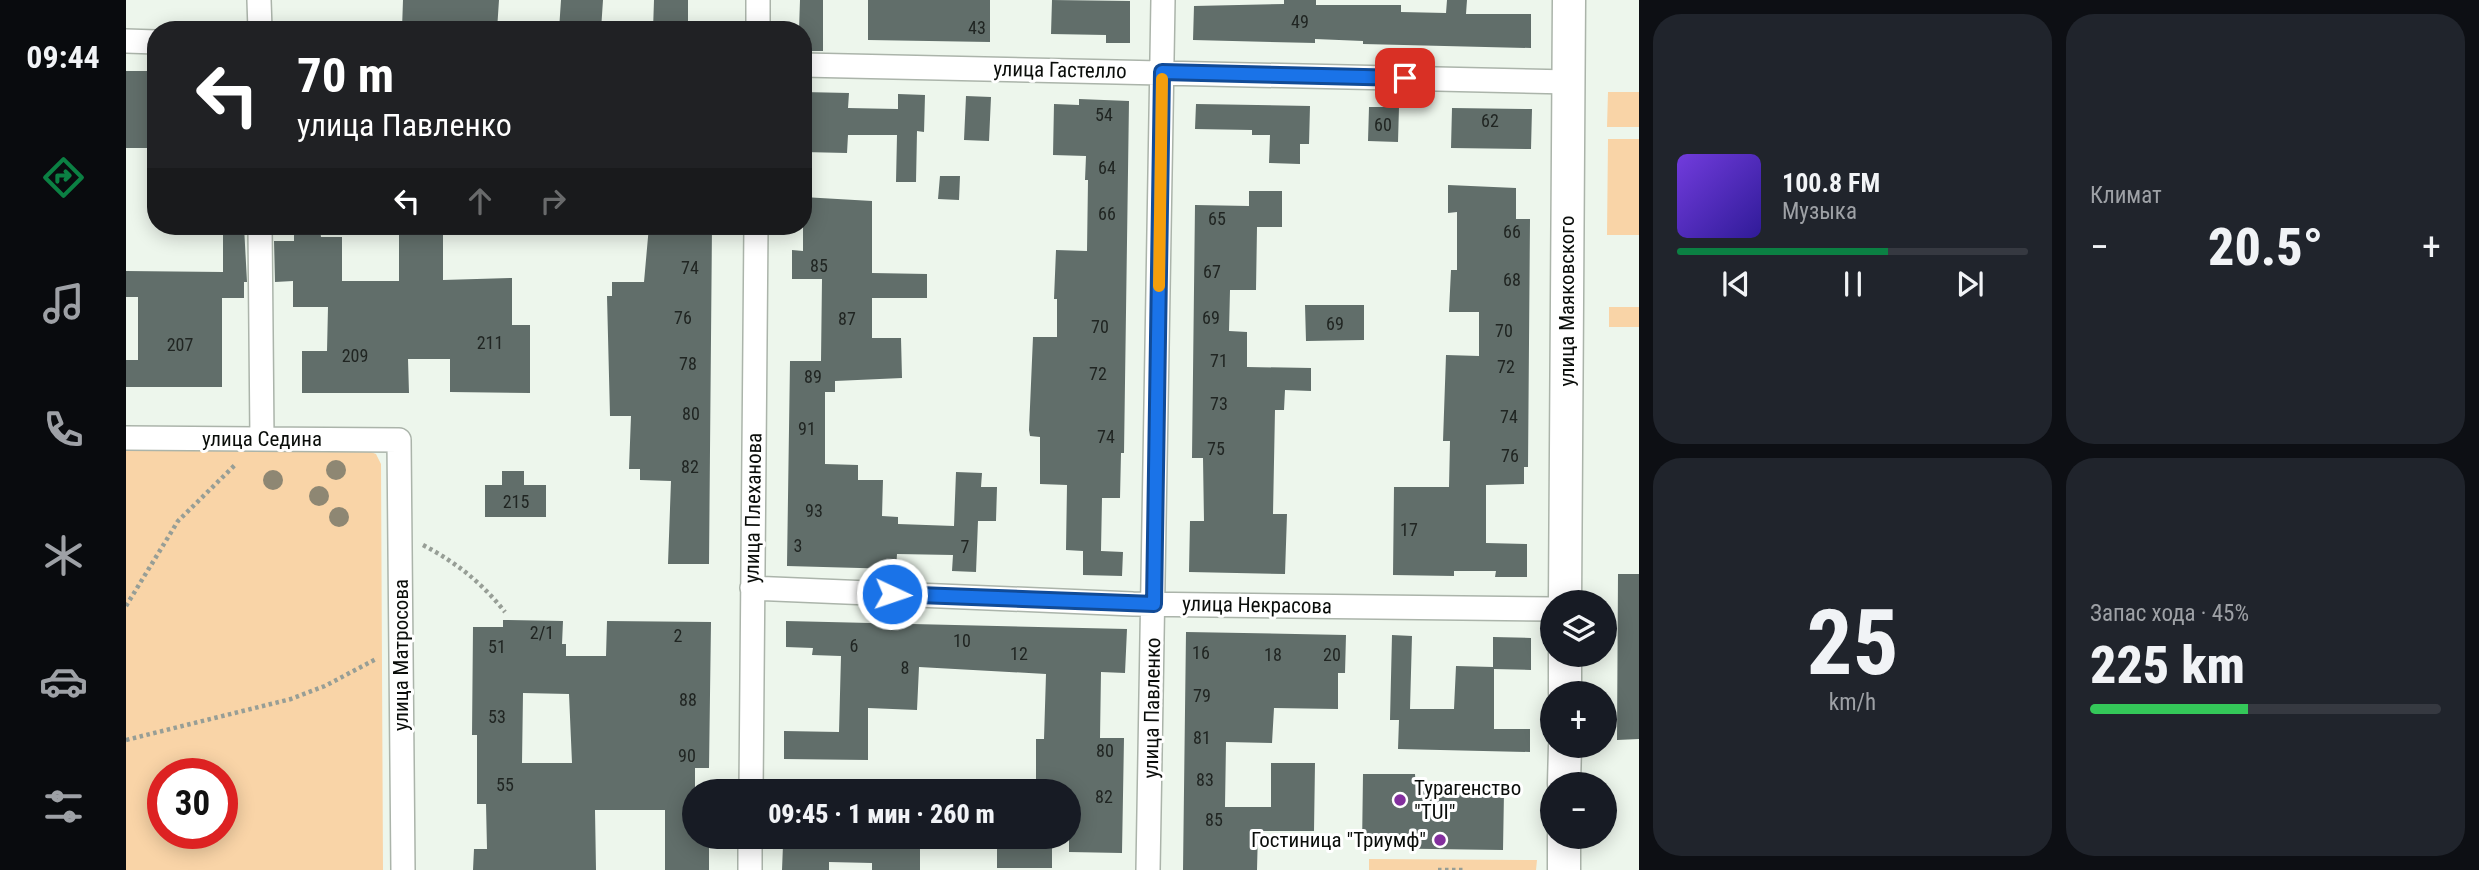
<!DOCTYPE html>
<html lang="ru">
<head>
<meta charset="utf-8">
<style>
	body { margin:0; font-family:"Roboto Condensed",sans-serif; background:#20242c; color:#f1f3f6; height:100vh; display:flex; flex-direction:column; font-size:26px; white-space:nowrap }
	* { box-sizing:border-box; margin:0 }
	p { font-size:23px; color:#9ea1a6 }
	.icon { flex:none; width:38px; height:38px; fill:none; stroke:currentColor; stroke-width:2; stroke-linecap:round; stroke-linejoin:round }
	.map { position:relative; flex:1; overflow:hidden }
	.side { display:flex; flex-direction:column; gap:14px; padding:14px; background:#0d0f14; width:840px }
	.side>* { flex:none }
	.guide { position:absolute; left:21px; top:21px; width:665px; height:214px; border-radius:28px; box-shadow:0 4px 18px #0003; background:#202124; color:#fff; overflow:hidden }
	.tools { position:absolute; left:1414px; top:590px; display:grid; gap:14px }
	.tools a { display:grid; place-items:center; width:77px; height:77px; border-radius:50%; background:#171b24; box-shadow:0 4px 18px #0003; font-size:35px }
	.speed { position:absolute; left:21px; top:758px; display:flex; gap:14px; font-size:35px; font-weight:700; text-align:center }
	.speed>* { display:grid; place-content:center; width:91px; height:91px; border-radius:50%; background:#171b24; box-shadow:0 4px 18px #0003; line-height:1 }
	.speed .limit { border:10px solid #d22; background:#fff; color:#111 }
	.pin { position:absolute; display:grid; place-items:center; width:60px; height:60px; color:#fff; margin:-30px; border-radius:14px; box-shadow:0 4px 10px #0006 }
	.me { position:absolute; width:77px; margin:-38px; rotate:93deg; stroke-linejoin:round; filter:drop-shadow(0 0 5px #0008) }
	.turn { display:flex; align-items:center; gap:24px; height:147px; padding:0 35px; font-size:32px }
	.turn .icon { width:91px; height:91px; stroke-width:2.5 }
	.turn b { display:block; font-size:49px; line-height:60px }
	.lanes { display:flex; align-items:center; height:66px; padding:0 35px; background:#0003; justify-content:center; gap:35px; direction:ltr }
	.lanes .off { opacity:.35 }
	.big { font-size:52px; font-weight:800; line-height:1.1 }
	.side .widget { flex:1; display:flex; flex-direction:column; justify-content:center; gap:10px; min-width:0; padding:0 24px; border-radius:28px; background:#20242c }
	.side .dial { align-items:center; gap:0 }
	.dial b { font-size:91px; line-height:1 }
	.song { display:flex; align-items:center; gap:21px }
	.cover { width:84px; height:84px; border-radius:10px; background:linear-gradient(135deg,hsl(260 70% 55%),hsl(250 70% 35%)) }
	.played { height:7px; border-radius:4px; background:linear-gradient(90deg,#0b8043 60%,#363941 60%) }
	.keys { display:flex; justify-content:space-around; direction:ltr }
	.heat { display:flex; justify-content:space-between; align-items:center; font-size:38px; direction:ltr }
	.charge { height:10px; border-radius:5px; background:linear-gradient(90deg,#34c759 45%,#363941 0) }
	.side .tiles { flex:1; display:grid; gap:14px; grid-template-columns:repeat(2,1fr) }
	.trip { position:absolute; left:556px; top:779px; width:399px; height:70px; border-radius:35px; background:#171b24; box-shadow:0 4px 18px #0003; font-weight:800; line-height:70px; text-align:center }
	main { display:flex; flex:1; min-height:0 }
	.dock { display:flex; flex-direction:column; width:126px; justify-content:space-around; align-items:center; background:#090b0e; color:#9ea1a6 }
	.dock .icon { width:49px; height:49px }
	.dock .active { color:#0b8043 }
	.dock b { font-size:32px; color:#f1f3f6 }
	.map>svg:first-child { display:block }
	.green { fill:#f9d4a7; fill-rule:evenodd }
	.building { fill:#616e6a; fill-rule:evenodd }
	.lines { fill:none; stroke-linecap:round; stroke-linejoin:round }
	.street-casing { stroke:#abb4aa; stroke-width:26 }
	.secondary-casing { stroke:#abb4aa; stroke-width:35 }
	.path { stroke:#979e96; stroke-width:4.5; stroke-dasharray:3.5 3.5; stroke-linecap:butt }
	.street { stroke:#fff; stroke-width:23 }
	.secondary { stroke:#fff; stroke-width:32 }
	.tree { fill:#8e8773 }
	.route-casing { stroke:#114b97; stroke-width:18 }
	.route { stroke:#1a73e8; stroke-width:12 }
	.slow { stroke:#f59e0b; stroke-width:12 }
	.poi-dot { fill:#832f9e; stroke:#fff; stroke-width:2.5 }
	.labels { text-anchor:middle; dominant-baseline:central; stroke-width:6; stroke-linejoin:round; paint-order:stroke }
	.number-label { font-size:18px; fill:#202522 }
	.street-label { font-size:21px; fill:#0a0d0a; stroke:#fff }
	.poi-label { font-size:21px; fill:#0a0d0a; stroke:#fff; text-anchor:start }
</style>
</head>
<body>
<main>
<nav class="dock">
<b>09:44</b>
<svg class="icon active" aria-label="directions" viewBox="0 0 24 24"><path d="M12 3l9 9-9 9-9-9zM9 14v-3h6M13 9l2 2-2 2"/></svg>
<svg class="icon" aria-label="music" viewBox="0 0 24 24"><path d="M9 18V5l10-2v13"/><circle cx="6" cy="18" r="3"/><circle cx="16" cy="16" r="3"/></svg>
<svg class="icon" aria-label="phone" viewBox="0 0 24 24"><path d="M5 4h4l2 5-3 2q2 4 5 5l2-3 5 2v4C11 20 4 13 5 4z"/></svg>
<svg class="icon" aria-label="climate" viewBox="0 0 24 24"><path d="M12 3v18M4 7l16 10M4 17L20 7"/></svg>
<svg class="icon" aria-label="car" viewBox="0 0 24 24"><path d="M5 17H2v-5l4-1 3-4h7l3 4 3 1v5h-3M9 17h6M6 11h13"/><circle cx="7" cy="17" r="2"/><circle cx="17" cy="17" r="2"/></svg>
<svg class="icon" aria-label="filters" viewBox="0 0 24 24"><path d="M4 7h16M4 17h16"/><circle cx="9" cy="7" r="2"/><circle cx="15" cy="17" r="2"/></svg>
</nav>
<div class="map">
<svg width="1513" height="870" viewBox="0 0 1513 870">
	<rect width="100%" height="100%" fill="#edf6ec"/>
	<path class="green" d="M1482,92H1513V127H1481Z
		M1482,139H1513V235H1481Z
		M1483,307H1513V327H1483Z
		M0,449L239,450L250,454L255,464L257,870H0ZM37,774H96V833H37Z
		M1243,859L1411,860L1410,870H1243Z"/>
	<path class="building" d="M277,0H373L371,30L276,29Z
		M435,0H477L475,30H433Z
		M528,0H562V30H527Z
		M674,0H697V51H677V30H673Z
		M742,0H864V42L742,40Z
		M926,0L1004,1V43H980V35L925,34Z
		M1158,0H1190V5H1275V12L1320,13L1321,0H1341L1340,14H1405V48L1237,44V41L1189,39V43L1067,40L1068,6L1158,4Z
		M0,71H30V148H0Z
		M677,92L723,93L722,108L772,109V94L799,95L798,132L791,131L790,182H770L771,135H722L721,153L677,152Z
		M840,96L865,97L863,141L838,140Z
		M953,99L1003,101L998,453H995L994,498H976L975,551L997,552L996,576L957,575V551L940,550L941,485L914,484V437L904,436L903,430L907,337H931V299H928L930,250L961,251L962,180H959L960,156L927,155L928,104L953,105Z
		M1070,104L1184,106L1183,144H1174V164L1143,163L1144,135H1126V130L1069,129Z
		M1243,107H1273L1272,142L1242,141Z
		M1326,108L1406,109L1405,149L1325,148Z
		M814,176H834L833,200L812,199Z
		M1322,185L1390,188V219H1404L1402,467H1398V484L1360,485V543L1401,544V577H1369L1370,571H1328V576L1267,575L1268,487H1323L1324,441H1317L1320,355L1353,356V312H1323L1325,270H1331V212L1322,213Z
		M1123,191H1156V227H1131L1130,290H1104L1103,331L1121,332V367L1185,368V391L1159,390L1158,410H1149L1147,514H1161L1159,574L1063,572L1064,521H1078L1077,458H1066L1069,205L1123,206Z
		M677,197L746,201V273L801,274V298H746V338H775L776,378L709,381V392H699V464L732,465V480H757L756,516L772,517V524L828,526L830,472L856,473L855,487H871L870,521H852L850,572L826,571L827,555L771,554L770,569L661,566L664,361H695L696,279H666V250L677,251Z
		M97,226H118L121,282H118V298H96V387H0V360H12V297H0V271L97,272Z
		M273,226H317V280L386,278V325H404V393L324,392V359H282L283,393H176V351H201L202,307H167V281L149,282L148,241H168V230H194L195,237H216V281H273Z
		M523,226H586L583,564H542L545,481L514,480V469H503L505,416H484L481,296H486V282H518Z
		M1179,305H1238V340L1180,341Z
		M376,471H398V485H420V517H359V485H376Z
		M1492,574H1513V739L1491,740Z
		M377,620L437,621L436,644H440V656H480L481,621L585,622L583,768H569V836H583V870H539V810H469L470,870H347L348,849H361L360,804H351V735H346L347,627H377ZM397,693L443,694L446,763H396Z
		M660,621L1001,629L999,673L975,672L974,738H998L996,853L943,852V791H920V782H910V739H918L920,674L793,667L791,710L742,708V760L658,759V731L713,732L715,656L686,655L687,648L660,647Z
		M1060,632L1220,635L1219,673H1212V709L1148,708L1146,743L1100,742L1099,807H1145V763H1189L1188,831H1132L1131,870H1057Z
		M1266,635L1286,636L1284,709H1328L1330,666L1367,667V637L1405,638V670L1368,669V729H1404V752L1272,749L1273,720H1264Z
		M1237,774H1289L1290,791L1378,792L1377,850L1236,848Z
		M685,836H794V870H746V863L703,862V870H656L657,845H685Z
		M871,843H926V868H871Z"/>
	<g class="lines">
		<g class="street-casing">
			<path id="street" d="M133,0L134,30
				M632,30V0
				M0,41L30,42
				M677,65L1443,82
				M134,226L136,439
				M0,438L273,440L277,870
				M626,588L1007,604L1426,609
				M625,791L630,226
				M624,870V836
				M1022,870L1037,0"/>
		</g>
		<g class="secondary-casing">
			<path id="secondary" d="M1439,602L1443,0
				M1439,693V654
				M1438,784L1439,746
				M1438,870V836"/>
		</g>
		<path class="path" d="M297,545C331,563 355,582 379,612
			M0,606L52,521L110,464
			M0,740L165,699L199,686L250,659
			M1312,870H1337"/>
		<use href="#street" class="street"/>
		<use href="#secondary" class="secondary"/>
	</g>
	<g class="tree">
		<circle cx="210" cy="470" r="10"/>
		<circle cx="147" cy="480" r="10"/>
		<circle cx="193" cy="496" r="10"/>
		<circle cx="213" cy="517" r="10"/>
	</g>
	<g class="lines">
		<g class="route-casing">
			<path id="route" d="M766,594L1028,604L1036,72L1279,78"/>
		</g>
		<use href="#route" class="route"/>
		<path class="slow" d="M1033,286L1036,79"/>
	</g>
	<g class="poi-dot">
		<circle cx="1274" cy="800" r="7"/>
		<circle cx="1314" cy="840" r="7"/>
	</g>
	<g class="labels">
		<g class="number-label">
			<text x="1174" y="21">49</text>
			<text x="851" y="27">43</text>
			<text x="978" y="114">54</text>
			<text x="1364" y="120">62</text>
			<text x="1257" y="124">60</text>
			<text x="981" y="167">64</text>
			<text x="981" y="213">66</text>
			<text x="1091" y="218">65</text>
			<text x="1386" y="231">66</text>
			<text x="693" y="265">85</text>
			<text x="564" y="267">74</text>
			<text x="1086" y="271">67</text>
			<text x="1386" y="279">68</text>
			<text x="557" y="317">76</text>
			<text x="1085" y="317">69</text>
			<text x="721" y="318">87</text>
			<text x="1209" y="323">69</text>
			<text x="974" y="326">70</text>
			<text x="1378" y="330">70</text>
			<text x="364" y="342">211</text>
			<text x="54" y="344">207</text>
			<text x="229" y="355">209</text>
			<text x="1093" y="360">71</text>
			<text x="562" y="363">78</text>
			<text x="1380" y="366">72</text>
			<text x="972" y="373">72</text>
			<text x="687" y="376">89</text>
			<text x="1093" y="403">73</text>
			<text x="565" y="413">80</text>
			<text x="1383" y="416">74</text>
			<text x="681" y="428">91</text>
			<text x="980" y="436">74</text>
			<text x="1090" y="448">75</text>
			<text x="1384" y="455">76</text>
			<text x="564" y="466">82</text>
			<text x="390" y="501">215</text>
			<text x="688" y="510">93</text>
			<text x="1283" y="529">17</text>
			<text x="672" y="545">3</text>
			<text x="839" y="546">7</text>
			<text x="416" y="632">2/1</text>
			<text x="552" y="635">2</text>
			<text x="836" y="640">10</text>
			<text x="728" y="645">6</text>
			<text x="371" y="646">51</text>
			<text x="1075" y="652">16</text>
			<text x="893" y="653">12</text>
			<text x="1147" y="654">18</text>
			<text x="1206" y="654">20</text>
			<text x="779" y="667">8</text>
			<text x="1076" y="695">79</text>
			<text x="562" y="699">88</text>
			<text x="371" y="716">53</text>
			<text x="1076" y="737">81</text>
			<text x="979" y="750">80</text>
			<text x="561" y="755">90</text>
			<text x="1079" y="779">83</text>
			<text x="379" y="784">55</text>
			<text x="978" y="796">82</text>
			<text x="1088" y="819">85</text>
		</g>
		<g class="street-label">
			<text transform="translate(934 70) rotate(1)">улица Гастелло</text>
			<text transform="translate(1441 301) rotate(-90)">улица Маяковского</text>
			<text x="136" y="439">улица Седина</text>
			<text transform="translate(627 508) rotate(-89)">улица Плеханова</text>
			<text transform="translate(1131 605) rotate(1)">улица Некрасова</text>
			<text transform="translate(275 655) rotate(-90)">улица Матросова</text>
			<text transform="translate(1026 708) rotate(-89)">улица Павленко</text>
		</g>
		<g class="poi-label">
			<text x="1288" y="788">Турагенство<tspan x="1288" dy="24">"TUI"</tspan></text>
			<text x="1300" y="840" text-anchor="end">Гостиница "Триумф"</text>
		</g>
	</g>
</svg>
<div class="tools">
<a><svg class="icon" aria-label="layers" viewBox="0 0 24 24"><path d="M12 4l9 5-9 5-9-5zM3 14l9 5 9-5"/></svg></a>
<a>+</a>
<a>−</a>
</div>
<div class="speed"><div class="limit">30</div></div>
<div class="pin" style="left:1279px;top:78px;background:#d93025"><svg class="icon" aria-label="arrive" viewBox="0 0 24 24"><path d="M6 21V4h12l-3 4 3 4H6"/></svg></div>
<svg class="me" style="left:766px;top:594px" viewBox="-20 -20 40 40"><circle r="17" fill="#1a73e8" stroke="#fff" stroke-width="3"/><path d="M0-11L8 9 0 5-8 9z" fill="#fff"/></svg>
<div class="trip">09:45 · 1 мин · 260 m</div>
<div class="guide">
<div class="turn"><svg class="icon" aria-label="left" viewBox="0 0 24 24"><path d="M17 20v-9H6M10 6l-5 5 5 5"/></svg><div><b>70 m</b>улица Павленко</div></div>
<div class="lanes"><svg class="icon" aria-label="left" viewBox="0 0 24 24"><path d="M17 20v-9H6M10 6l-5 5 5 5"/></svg><svg class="icon off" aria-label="ahead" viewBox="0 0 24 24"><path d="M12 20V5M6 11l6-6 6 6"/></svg><svg class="icon off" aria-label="right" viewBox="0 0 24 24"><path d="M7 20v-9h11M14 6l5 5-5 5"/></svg></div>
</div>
</div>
<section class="side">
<div class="tiles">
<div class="widget">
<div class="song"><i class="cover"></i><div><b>100.8 FM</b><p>Музыка</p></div></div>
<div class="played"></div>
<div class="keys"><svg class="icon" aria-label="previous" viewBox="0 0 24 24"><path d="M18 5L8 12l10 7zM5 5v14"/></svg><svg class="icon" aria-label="pause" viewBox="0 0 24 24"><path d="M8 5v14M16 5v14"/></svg><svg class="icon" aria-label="next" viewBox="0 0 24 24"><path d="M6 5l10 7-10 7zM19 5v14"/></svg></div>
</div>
<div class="widget"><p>Климат</p>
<div class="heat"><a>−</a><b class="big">20.5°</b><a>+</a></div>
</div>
<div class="widget dial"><b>25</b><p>km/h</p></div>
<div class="widget"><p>Запас хода · 45%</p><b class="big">225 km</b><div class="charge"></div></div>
</div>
</section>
</main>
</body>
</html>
